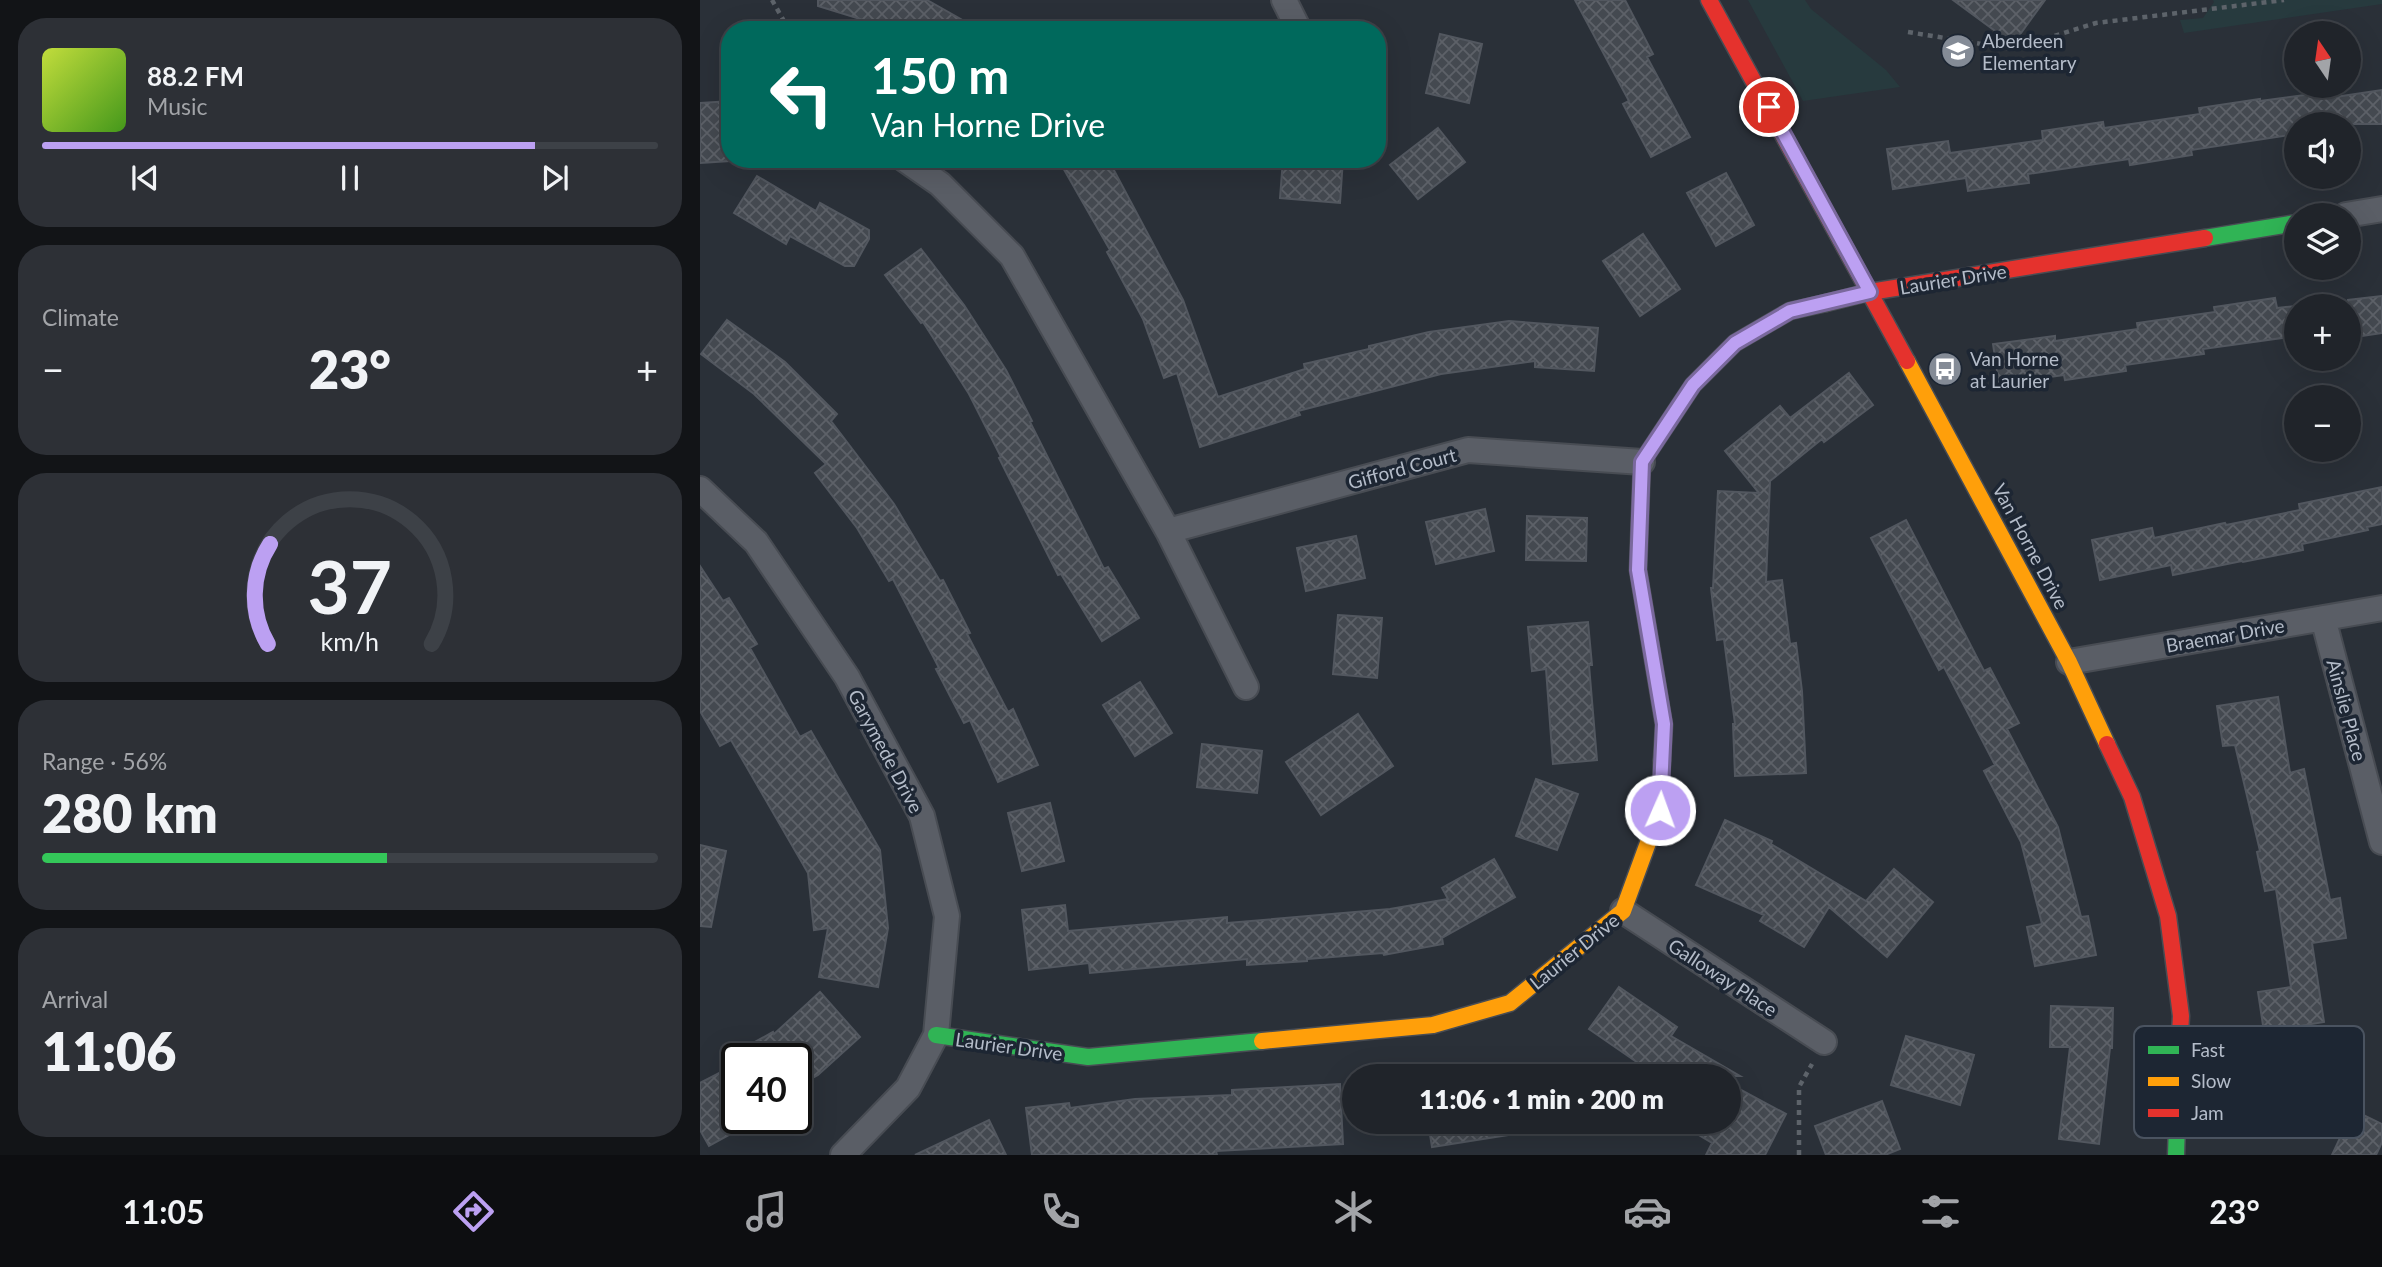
<!DOCTYPE html>
<html lang="en">
<head>
<meta charset="utf-8">
<style>
	body { margin:0; font-family:Lato,sans-serif; background:#2d3036; color:#f1f3f6; height:100vh; display:flex; flex-direction:column; font-size:26px; white-space:nowrap }
	* { box-sizing:border-box; margin:0 }
	p { font-size:23px; color:#a2a4a8 }
	.icon { flex:none; width:38px; height:38px; fill:none; stroke:currentColor; stroke-width:2; stroke-linecap:round; stroke-linejoin:round }
	.map { position:relative; flex:1; overflow:hidden }
	.details { display:flex; flex-direction:column; gap:18px; padding:18px; background:#121417; width:700px }
	.details>* { flex:none }
	.banner { position:absolute; left:21px; top:21px; width:665px; height:147px; border-radius:28px; box-shadow:0 7px 28px #0002,0 0 0 2px #3d4147; background:#00695c; color:#fff; overflow:hidden }
	.needle { width:46px; rotate:347deg }
	.fabs { position:absolute; left:1584px; top:21px; display:grid; gap:14px }
	.fabs a { display:grid; place-items:center; width:77px; height:77px; border-radius:50%; background:#20242a; box-shadow:0 7px 28px #0002,0 0 0 2px #3d4147; font-size:35px }
	.speed { position:absolute; left:21px; top:1043px; display:flex; gap:14px; font-size:35px; font-weight:700; text-align:center }
	.speed>* { display:grid; place-content:center; width:91px; height:91px; border-radius:50%; background:#20242a; box-shadow:0 7px 28px #0002,0 0 0 2px #3d4147; line-height:1 }
	.speed .limit { border:4px solid #111; border-radius:10px; background:#fff; color:#111 }
	.pin { position:absolute; display:grid; place-items:center; width:60px; height:60px; color:#fff; margin:-30px; border:4px solid #fff; border-radius:50%; box-shadow:0 2px 7px #0007 }
	.me { position:absolute; width:77px; margin:-38px; rotate:2deg; stroke-linejoin:round; filter:drop-shadow(0 0 5px #0008) }
	.turn { display:flex; align-items:center; gap:24px; height:147px; padding:0 35px; font-size:32px }
	.turn .icon { width:91px; height:91px; stroke-width:2.5 }
	.turn b { display:block; font-size:49px; line-height:60px }
	.big { font-size:52px; font-weight:800; line-height:1.1 }
	.details .tile { flex:1; display:flex; flex-direction:column; justify-content:center; gap:10px; min-width:0; padding:0 24px; border-radius:28px; background:#2d3036 }
	.details .dial { align-items:center; gap:0 }
	.dial svg { height:182px; overflow:visible; fill:none; stroke:#3d4147; stroke-width:7; stroke-linecap:round; text-anchor:middle }
	.dial text { fill:#f1f3f6; stroke:none }
	.song { display:flex; align-items:center; gap:21px }
	.cover { width:84px; height:84px; border-radius:10px; background:linear-gradient(135deg,hsl(70 70% 55%),hsl(100 70% 35%)) }
	.played { height:7px; border-radius:4px; background:linear-gradient(90deg,#bca0f2 80%,#3d4147 80%) }
	.keys { display:flex; justify-content:space-around; direction:ltr }
	.heat { display:flex; justify-content:space-between; align-items:center; font-size:38px; direction:ltr }
	.charge { height:10px; border-radius:5px; background:linear-gradient(90deg,#34c759 56%,#3d4147 0) }
	.trip { position:absolute; left:642px; top:1064px; width:399px; height:70px; border-radius:35px; background:#20242a; box-shadow:0 7px 28px #0002,0 0 0 2px #3d4147; font-weight:800; line-height:70px; text-align:center }
	.menu { display:flex; height:112px; justify-content:space-around; align-items:center; background:#0d0e11; color:#a2a4a8 }
	.menu .icon { width:49px; height:49px }
	.menu .on { color:#bca0f2 }
	.menu b { font-size:32px; color:#f1f3f6 }
	main { display:flex; flex:1; min-height:0 }
	.map>svg:first-child { display:block }
	.green { fill:#273a3e }
	.building { fill:url(#building-cross-hatch); stroke:#52575f; stroke-width:2 }
	.lines { fill:none; stroke-linecap:round; stroke-linejoin:round }
	.street-casing { stroke:#484c53; stroke-width:28 }
	.fast-casing { stroke:#484c53; stroke-width:19 }
	.slow-casing { stroke:#484c53; stroke-width:19 }
	.jam-casing { stroke:#484c53; stroke-width:19 }
	.path { stroke:#5d636a; stroke-width:4.5; stroke-dasharray:5 5; stroke-linecap:butt }
	.street { stroke:#5a5e66; stroke-width:24 }
	.fast { stroke:#30b455; stroke-width:16 }
	.slow { stroke:#ff9f0a; stroke-width:16 }
	.jam { stroke:#e5322d; stroke-width:16 }
	.route-casing { stroke:#7a689d; stroke-width:18 }
	.route { stroke:#bca0f2; stroke-width:12 }
	.labels { text-anchor:middle; dominant-baseline:central; stroke-width:7; stroke-linejoin:round; paint-order:stroke }
	.poi-label { font-size:19px; fill:#b4bcc9; stroke:#1d2633; text-anchor:start }
	.street-label { font-size:19px; fill:#b4bcc9; stroke:#1d2633 }
	.key { fill:#1d2633; stroke:#4a5360; stroke-width:2 }
	.key-label { font-size:19px; fill:#b4bcc9 }
</style>
</head>
<body>
<main>
<section class="details">
<div class="tile">
<div class="song"><i class="cover"></i><div><b>88.2 FM</b><p>Music</p></div></div>
<div class="played"></div>
<div class="keys"><svg class="icon" aria-label="previous" viewBox="0 0 24 24"><path d="M18 5L8 12l10 7zM5 5v14"/></svg><svg class="icon" aria-label="pause" viewBox="0 0 24 24"><path d="M8 5v14M16 5v14"/></svg><svg class="icon" aria-label="next" viewBox="0 0 24 24"><path d="M6 5l10 7-10 7zM19 5v14"/></svg></div>
</div>
<div class="tile"><p>Climate</p>
<div class="heat"><a>−</a><b class="big">23°</b><a>+</a></div>
</div>
<div class="tile dial"><svg viewBox="0 0 100 80">
<path d="M14 69A42 42 0 1 1 86 69"/>
<path d="M14 69A42 42 0 0 1 15 25" stroke="#bca0f2"/>
<text x="50" y="56" font-size="32" font-weight="700">37</text>
<text x="50" y="72" font-size="11">km/h</text>
</svg></div>
<div class="tile"><p>Range · 56%</p><b class="big">280 km</b><div class="charge"></div></div>
<div class="tile"><p>Arrival</p><b class="big">11:06</b></div>
</section>
<div class="map">
<svg width="1682" height="1155" viewBox="0 0 1682 1155">
	<defs>
		<pattern id="building-cross-hatch" width="8" height="8" patternUnits="userSpaceOnUse" patternTransform="scale(1.75)"><rect width="8" height="8" fill="#444950"/><path d="M0 0l8 8M0 8l8-8" fill="none" stroke="#5d6168"/></pattern>
	</defs>
	<rect width="100%" height="100%" fill="#2a3038"/>
	<path class="green" d="M1048,0H1105L1111,9L1186,70L1200,87L1103,101Z
		M1513,0H1682V4L1484,33L1480,20L1503,18L1514,2Z"/>
	<path class="building" d="M118,0H227L280,30H191L183,26L118,6Z
		M875,0H925L953,54L947,57L990,137L951,157L923,104L929,101Z
		M1253,0H1345L1313,44Z
		M740,34L782,44L769,103L726,93Z
		M1682,90V124H1596V134L1491,150L1492,155L1430,165L1429,159L1328,174L1329,183L1268,191L1266,178L1193,189L1187,149L1248,141L1250,153L1343,140L1342,131L1403,122L1404,128L1500,114L1499,108L1560,99V101L1634,91L1635,97Z
		M30,101V161L0,163V103Z
		M738,128L765,162L718,199L690,165Z
		M358,159H408L483,300L518,397L605,369L604,364L669,349V346L729,332L809,321L898,328L894,371L835,367V361L741,374L598,411L600,415L500,447L477,373L464,378L443,319L407,252L410,250Z
		M583,159H643L640,203L580,198Z
		M1026,173L1054,225L1016,246L987,193Z
		M57,176L116,211L120,203L169,230V239L154,266H145L90,236L86,244L34,213Z
		M943,234L980,289L940,316L903,261Z
		M221,249L264,305L306,370L332,421L330,422L404,569L408,567L439,618L402,641L361,574L358,575L299,458L301,457L269,394L223,322L221,323L185,275Z
		M1682,296V333L1648,338V300Z
		M1575,298L1577,308L1596,306V336L1503,349L1504,354L1425,365L1426,371L1365,380L1364,375L1299,384L1293,344L1355,336V341L1438,329L1437,323L1515,312L1514,307Z
		M27,320L85,362L137,414L131,421L194,504L240,581L243,580L270,633L267,634L308,712L313,709L338,765L298,782L270,720L264,723L236,669L239,668L193,579L189,581L157,528L115,473L126,464L54,394L1,354Z
		M1149,373L1173,405L1124,442L1122,439L1070,481L1066,582L1082,580L1090,644L1096,643L1102,691L1106,773L1035,776L1033,724H1035L1024,639L1017,640L1011,588H1013L1018,491L1059,493L1025,451L1080,406L1090,418Z
		M1682,487V524L1667,527L1668,530L1602,544L1603,550L1543,562L1542,561L1473,575L1471,565L1400,580L1392,540L1452,528L1454,538L1525,523L1526,525L1600,510L1599,504Z
		M785,509L794,551L736,564L726,522Z
		M827,516L887,518L886,561L826,560Z
		M1206,520L1284,671L1290,668L1319,723L1307,729L1358,827L1381,917L1388,916L1396,955L1335,966L1327,927L1342,924L1321,842L1284,771L1295,765L1244,667L1239,670L1171,538Z
		M656,536L665,578L606,591L597,548Z
		M0,566L23,601L29,598L57,644L50,648L100,737L111,731L180,850L188,928L178,987L119,977L128,928L114,930L108,873L31,740L20,746L0,711Z
		M638,615L682,618L677,678L633,674Z
		M888,622L892,665H889L897,760L853,764L846,669L832,671L828,627Z
		M440,682L472,733L435,756L403,705Z
		M1578,697L1590,773L1604,769L1630,900L1640,898L1646,938L1612,943L1624,1022L1564,1032L1558,992L1591,987L1576,889L1565,891L1557,852L1560,851L1535,745L1523,746L1517,706Z
		M658,714L693,766L621,815L586,762Z
		M502,744L562,751L557,793L497,787Z
		M836,779L878,794L857,850L816,836Z
		M350,803L364,861L322,871L308,813Z
		M1025,820L1072,841L1071,844L1166,901L1194,869L1233,902L1187,957L1129,907L1104,947L1060,921L1064,915L996,885Z
		M0,845L26,851L11,927L0,926Z
		M794,859L815,897L742,938L743,944L684,955L683,953L607,959V961L547,965V959L390,973L389,963L329,970L322,910L365,905L368,931L527,917V923L690,909L748,899L742,888Z
		M919,987L977,1027L971,1036L1040,1076H957L889,1029Z
		M120,992L160,1037L118,1075L96,1087V1059H24L73,1032L74,1034Z
		M1351,1006L1413,1008L1412,1048H1410L1399,1144L1359,1139L1370,1047H1350Z
		M1206,1036L1274,1055L1260,1105L1191,1085Z
		M19,1073L37,1106V1118H44L47,1125L9,1146L0,1130V1083Z
		M640,1084L643,1144L516,1151L517,1155H332L326,1108L369,1103L370,1108L435,1099L532,1095V1090Z
		M1041,1090L1086,1114L1065,1155H1006L1012,1143L977,1122H1029V1112Z
		M1182,1101L1200,1149L1185,1155H1126L1115,1126Z
		M1653,1110L1682,1124V1142L1676,1155H1632Z
		M289,1120L306,1155H215Z
		M728,1122H808L809,1135L732,1147Z"/>
	<g class="lines">
		<g class="street-casing">
			<path id="street" d="M584,0L599,30
				M204,159L240,184L312,256L468,531L546,687
				M1646,215L1682,209
				M0,489L56,542L147,677L222,816L247,916L236,1035L208,1088L143,1155
				M468,531L768,450L942,462
				M1623,618L1682,842
				M1369,662L1682,608
				M923,911L1124,1042"/>
		</g>
		<g class="fast-casing">
			<path id="fast" d="M1505,238L1596,223
				M962,760L964,725L938,570L942,462L993,385L1035,343L1090,311L1126,303
				M236,1035L388,1057L562,1041
				M1476,1155L1480,1034"/>
		</g>
		<g class="slow-casing">
			<path id="slow" d="M1207,361L1369,662L1407,744
				M562,1041L733,1025L810,1003L923,911L960,810L962,760"/>
		</g>
		<g class="jam-casing">
			<path id="jam" d="M1009,0L1207,361
				M1126,303L1170,292L1505,238
				M1407,744L1432,797L1468,916L1481,1016L1480,1034"/>
		</g>
		<path class="path" d="M72,0L89,30
			M1208,32L1312,49L1396,23L1584,0
			M1099,1155V1087L1112,1064"/>
		<use href="#street" class="street"/>
		<use href="#fast" class="fast"/>
		<use href="#slow" class="slow"/>
		<use href="#jam" class="jam"/>
	</g>
	<g class="lines">
		<g class="route-casing">
			<path id="route" d="M960,810L964,724L938,570L942,462L993,385L1035,343L1090,311L1170,292L1069,107"/>
		</g>
		<use href="#route" class="route"/>
	</g>
	<defs>
		<g id="school-disc" transform="scale(1.75)"><circle r="9.5" fill="#848b96" stroke="#1d2633"/><path d="M0-5L7-2L0 1L-7-2ZM-4 1L0 2.5L4 1V4Q0 6-4 4Z" fill="#fff"/></g>
		<g id="bus-disc" transform="scale(1.75)"><circle r="9.5" fill="#848b96" stroke="#1d2633"/><path d="M-5-6H5V4H4V6H2V4H-2V6H-4V4H-5ZM-3.5-4V0h7V-4ZM-3.5 1.2v1.5H-2V1.2ZM2 1.2v1.5H3.5V1.2Z" fill="#fff"/></g>
	</defs>
	<g fill-rule="evenodd">
		<use href="#school-disc" x="1258" y="51"/>
		<use href="#bus-disc" x="1245" y="369"/>
	</g>
	<g class="labels">
		<g class="poi-label">
			<text x="1282" y="40">Aberdeen<tspan x="1282" dy="22">Elementary</tspan></text>
			<text x="1270" y="358">Van Horne<tspan x="1270" dy="22">at Laurier</tspan></text>
		</g>
		<g class="street-label">
			<text transform="translate(1253 279) rotate(-9)">Laurier Drive</text>
			<text transform="translate(702 468) rotate(-15)">Gifford Court</text>
			<text transform="translate(1331 546) rotate(62)">Van Horne Drive</text>
			<text transform="translate(1525 635) rotate(-10)">Braemar Drive</text>
			<text transform="translate(1647 710) rotate(75)">Ainslie Place</text>
			<text transform="translate(186 751) rotate(62)">Garymede Drive</text>
			<text transform="translate(874 951) rotate(-39)">Laurier Drive</text>
			<text transform="translate(1023 977) rotate(33)">Galloway Place</text>
			<text transform="translate(309 1046) rotate(8)">Laurier Drive</text>
		</g>
	</g>
	<rect x="1434" y="1026" width="230" height="112" rx="10" class="key"/>
	<rect x="1448" y="1046" width="31" height="8" fill="#30b455"/>
	<rect x="1448" y="1077" width="31" height="9" fill="#ff9f0a"/>
	<rect x="1448" y="1109" width="31" height="8" fill="#e5322d"/>
	<g class="key-label">
		<text x="1491" y="1057">Fast</text>
		<text x="1491" y="1088">Slow</text>
		<text x="1491" y="1120">Jam</text>
	</g>
</svg>
<div class="fabs">
<a><svg class="needle" viewBox="-14 -14 28 28"><path d="M0-13l5 13h-10z" fill="#e53935"/><path d="M0 13l5-13h-10z" fill="#a2a4a8"/></svg></a>
<a><svg class="icon" aria-label="sound" viewBox="0 0 24 24"><path d="M4 9h4l5-4v14l-5-4H4zM17 9q2 3 0 6"/></svg></a>
<a><svg class="icon" aria-label="layers" viewBox="0 0 24 24"><path d="M12 4l9 5-9 5-9-5zM3 14l9 5 9-5"/></svg></a>
<a>+</a>
<a>−</a>
</div>
<div class="speed"><div class="limit">40</div></div>
<div class="pin" style="left:1069px;top:107px;background:#d93025"><svg class="icon" aria-label="arrive" viewBox="0 0 24 24"><path d="M6 21V4h12l-3 4 3 4H6"/></svg></div>
<svg class="me" style="left:960px;top:810px" viewBox="-20 -20 40 40"><circle r="17" fill="#bca0f2" stroke="#fff" stroke-width="3"/><path d="M0-11L8 9 0 5-8 9z" fill="#fff"/></svg>
<div class="trip">11:06 · 1 min · 200 m</div>
<div class="banner">
<div class="turn"><svg class="icon" aria-label="left" viewBox="0 0 24 24"><path d="M17 20v-9H6M10 6l-5 5 5 5"/></svg><div><b>150 m</b>Van Horne Drive</div></div>
</div>
</div>
</main>
<nav class="menu">
<b>11:05</b>
<svg class="icon on" aria-label="directions" viewBox="0 0 24 24"><path d="M12 3l9 9-9 9-9-9zM9 14v-3h6M13 9l2 2-2 2"/></svg>
<svg class="icon" aria-label="music" viewBox="0 0 24 24"><path d="M9 18V5l10-2v13"/><circle cx="6" cy="18" r="3"/><circle cx="16" cy="16" r="3"/></svg>
<svg class="icon" aria-label="phone" viewBox="0 0 24 24"><path d="M5 4h4l2 5-3 2q2 4 5 5l2-3 5 2v4C11 20 4 13 5 4z"/></svg>
<svg class="icon" aria-label="climate" viewBox="0 0 24 24"><path d="M12 3v18M4 7l16 10M4 17L20 7"/></svg>
<svg class="icon" aria-label="car" viewBox="0 0 24 24"><path d="M5 17H2v-5l4-1 3-4h7l3 4 3 1v5h-3M9 17h6M6 11h13"/><circle cx="7" cy="17" r="2"/><circle cx="17" cy="17" r="2"/></svg>
<svg class="icon" aria-label="filters" viewBox="0 0 24 24"><path d="M4 7h16M4 17h16"/><circle cx="9" cy="7" r="2"/><circle cx="15" cy="17" r="2"/></svg>
<b>23°</b>
</nav>
</body>
</html>
